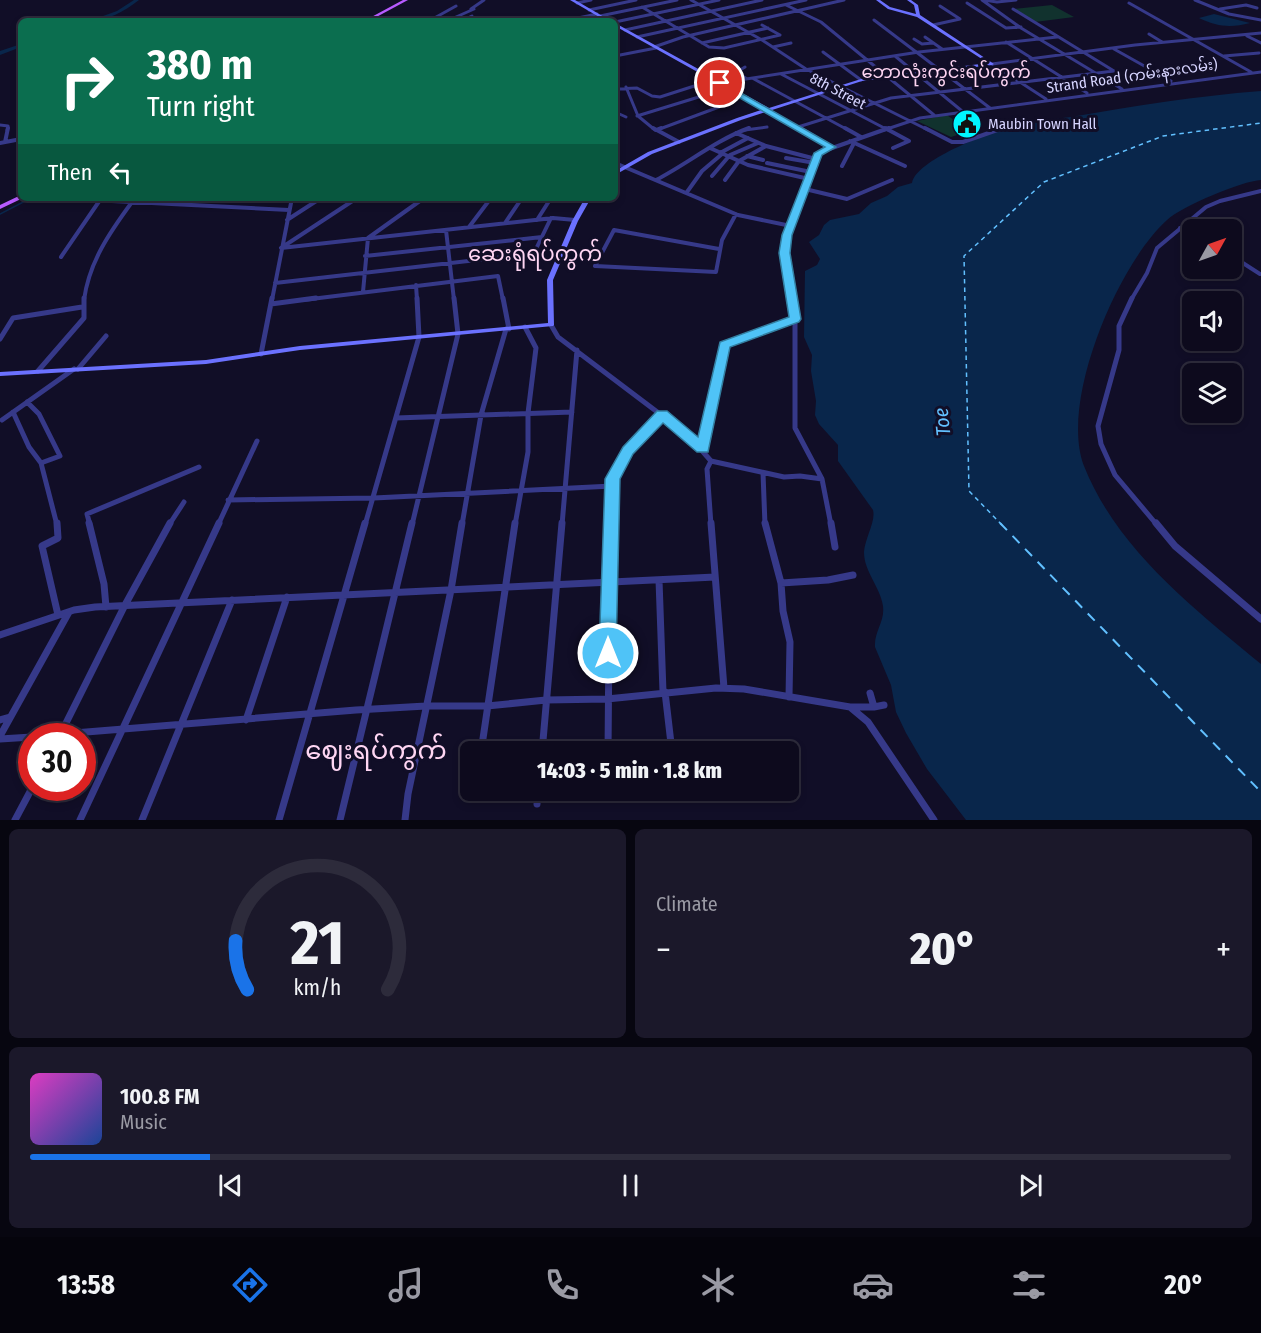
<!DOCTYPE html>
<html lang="en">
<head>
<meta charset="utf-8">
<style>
	body { margin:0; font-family:"Fira Sans Condensed","Noto Sans Myanmar",sans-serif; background:#1b182a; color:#f1f3f6; height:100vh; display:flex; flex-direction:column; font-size:22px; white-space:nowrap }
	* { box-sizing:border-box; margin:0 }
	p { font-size:20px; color:#9a9aa4 }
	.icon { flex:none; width:33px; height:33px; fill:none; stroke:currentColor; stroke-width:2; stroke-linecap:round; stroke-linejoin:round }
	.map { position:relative; height:820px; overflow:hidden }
	.drawer { display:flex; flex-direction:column; gap:9px; padding:9px; background:#070610; flex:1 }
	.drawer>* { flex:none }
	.hud { position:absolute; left:18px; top:18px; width:600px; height:183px; border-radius:9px; box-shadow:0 3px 9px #0003,0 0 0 2px #2d2b3b; background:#0b6e4f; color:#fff; overflow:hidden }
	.needle { width:39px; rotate:50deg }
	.tools { position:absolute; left:1182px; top:219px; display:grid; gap:12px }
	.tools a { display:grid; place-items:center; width:60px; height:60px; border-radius:9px; background:#0d0a1d; box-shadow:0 3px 9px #0003,0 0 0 2px #2d2b3b; font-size:30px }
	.speed { position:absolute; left:18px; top:723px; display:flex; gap:12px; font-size:30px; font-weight:700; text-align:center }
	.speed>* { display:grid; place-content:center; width:78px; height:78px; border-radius:50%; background:#0d0a1d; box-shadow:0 3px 9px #0003,0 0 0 2px #2d2b3b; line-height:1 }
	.speed .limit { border:9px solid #d22; background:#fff; color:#111 }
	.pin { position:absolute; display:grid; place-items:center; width:51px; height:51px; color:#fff; margin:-26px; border:3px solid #fff; border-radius:50%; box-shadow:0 2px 6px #0007 }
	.me { position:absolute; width:66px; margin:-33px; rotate:0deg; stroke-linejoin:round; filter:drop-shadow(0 0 4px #0008) }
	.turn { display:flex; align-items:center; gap:21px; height:126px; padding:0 30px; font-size:27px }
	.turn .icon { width:78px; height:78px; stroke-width:2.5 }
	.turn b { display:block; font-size:42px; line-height:51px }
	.then { display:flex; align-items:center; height:57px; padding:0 30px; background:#0003; gap:12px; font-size:22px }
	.big { font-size:45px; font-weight:800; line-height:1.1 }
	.drawer .widget { flex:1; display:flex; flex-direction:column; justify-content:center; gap:9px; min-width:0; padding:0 21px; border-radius:9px; background:#1b182a }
	.drawer .dial { align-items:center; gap:0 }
	.dial svg { height:156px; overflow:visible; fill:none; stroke:#2d2b3b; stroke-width:7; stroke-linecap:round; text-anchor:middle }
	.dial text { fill:#f1f3f6; stroke:none }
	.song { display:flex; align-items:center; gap:18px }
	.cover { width:72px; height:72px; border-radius:9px; background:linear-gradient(135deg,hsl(310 70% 55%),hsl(220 70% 35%)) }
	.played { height:6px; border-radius:3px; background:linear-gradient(90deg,#1a73e8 15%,#2d2b3b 15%) }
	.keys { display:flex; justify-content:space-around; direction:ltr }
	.heat { display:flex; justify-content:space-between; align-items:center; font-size:33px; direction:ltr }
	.drawer .tiles { flex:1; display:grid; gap:9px; grid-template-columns:1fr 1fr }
	.widget:last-child { grid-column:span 2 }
	.trip { position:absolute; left:460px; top:741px; width:339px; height:60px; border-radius:9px; background:#0d0a1d; box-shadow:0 3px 9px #0003,0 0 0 2px #2d2b3b; font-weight:800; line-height:60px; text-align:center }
	.menu { display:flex; height:96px; justify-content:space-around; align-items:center; background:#05040c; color:#9a9aa4 }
	.menu .icon { width:42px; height:42px }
	.menu .on { color:#1a73e8 }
	.menu b { font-size:27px; color:#f1f3f6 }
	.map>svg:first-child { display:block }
	.green { fill:#11322e }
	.water { fill:#09264b }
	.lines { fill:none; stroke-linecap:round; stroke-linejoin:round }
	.stream { stroke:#09264b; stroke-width:1.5 }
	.river { fill:#09264b; fill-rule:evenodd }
	.ferry-far1 { stroke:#62c0ff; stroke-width:1.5; stroke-dasharray:4.5 4; stroke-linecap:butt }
	.ferry { stroke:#62c0ff; stroke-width:2; stroke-dasharray:10 8; stroke-linecap:butt }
	.street-far3 { stroke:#363989; stroke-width:3 }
	.street-far2 { stroke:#363989; stroke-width:4 }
	.street-far1 { stroke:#363989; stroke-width:5 }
	.street { stroke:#363989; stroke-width:7 }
	.secondary { fill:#6b71ff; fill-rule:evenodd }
	.primary { fill:#b75bff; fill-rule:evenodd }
	.route { fill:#4fc3f7; stroke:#337fa1; stroke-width:1.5 }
	.labels { text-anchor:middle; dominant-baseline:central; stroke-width:6; stroke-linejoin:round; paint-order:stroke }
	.far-street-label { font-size:15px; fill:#d6d4ff; stroke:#110e27 }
	.far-poi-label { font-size:15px; fill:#d6d4ff; stroke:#110e27; text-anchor:start }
	.far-quarter-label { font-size:18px; fill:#ffd6f3; stroke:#110e27 }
	.water-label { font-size:20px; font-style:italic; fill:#62c0ff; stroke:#110e27 }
	.quarter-label { font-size:21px; fill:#ffd6f3; stroke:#110e27 }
	.near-quarter-label { font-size:26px; fill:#ffd6f3; stroke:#110e27 }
</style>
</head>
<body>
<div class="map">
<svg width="1261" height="820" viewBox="0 0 1261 820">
	<rect width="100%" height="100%" fill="#110e27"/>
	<path class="green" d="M1052,5L1074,17L1035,22L1013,9Z
		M947,115L969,131L951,137L917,121Z"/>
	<path class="water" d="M1214,14L1250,23C1231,28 1218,27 1199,18Z
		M1261,91V180C1242,181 1182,206 1167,220C1118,264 1059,402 1084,466C1117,549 1194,609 1261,664V820H966L927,769L906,733L896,712L891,685L875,647C874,631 885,622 883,606C880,586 864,572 864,552C865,538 876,521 873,510L838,461V445L819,424L815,415L816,401L811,371L812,355L804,337L805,271L817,265L820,259L809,242L819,235L824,225L830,220L859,214L871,203L887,196L898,187L912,183C917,157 1004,127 1030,121C1043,119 1057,119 1071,117C1134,106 1196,96 1261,91Z"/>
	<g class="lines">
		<path class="stream" d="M0,214L31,198"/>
		<path class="river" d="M134,0H139C125,11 107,21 89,21L117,11Z
			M21,44V47L0,55V51Z"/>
		<path class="ferry-far1" d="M1002,525L969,491L964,256L1044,182L1163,136L1261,123"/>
		<path class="ferry" d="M1000,523L1261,792"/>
		<path class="street-far3" d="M691,0L762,40L806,69L928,130
			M982,0L1021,28L1122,89
			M984,0L997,2L1016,0
			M1195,0L1229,14L1261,20
			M577,3L591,0
			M967,3L1006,28L1021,27
			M1129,3L1251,72
			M786,5L821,22L934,115
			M642,7L709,47L724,48L780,35
			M471,9L484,0
			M1220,9L1246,5L1257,8
			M589,10L636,0
			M600,16L677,0
			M874,20L990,108
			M429,21L456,6
			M447,21L474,9
			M461,21L472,16
			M564,21L597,14
			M615,22L719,0
			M762,25L780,35
			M933,25L960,19L940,6
			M625,30L762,0
			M1149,34L1162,42
			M1247,36L1261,43
			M637,37L806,0
			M925,37L942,49
			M914,39L922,44L933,43
			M1006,42L1087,93
			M702,43L768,28
			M654,47L683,37L844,0
			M773,47L791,43
			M1114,49L1171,81
			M823,52L861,80
			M615,56L656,48
			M895,56L962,111
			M1224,56L1259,53
			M992,64L1135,45L1261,33
			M992,64L1046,99
			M745,67L737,72L747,79
			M781,74L888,130
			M754,79L848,130
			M720,83L919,52L1057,37
			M626,87L638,116L655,130
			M615,89L637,88L652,96L660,97L713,80
			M767,109L803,130
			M615,112L626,117
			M637,116L728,88
			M0,125L8,126L7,130
			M798,127L891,98L1114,71L1013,9
			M657,130L719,107L702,96
			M745,130L767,127
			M884,130L920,118L1261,72
			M999,130L1027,120"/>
		<path class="street-far2" d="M653,128L679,142
			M800,128L832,147
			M845,128L861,137
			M885,128L909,141L893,148
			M925,128L952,142H963L1003,128
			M656,130L661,128
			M736,133L766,146L816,159
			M850,141L905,166
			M5,142L8,128
			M0,143L21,139
			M710,148L748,165L809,179
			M720,153L748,138
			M747,156L763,160
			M786,158L815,163
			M615,163L738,215L791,226
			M767,163L811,172
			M842,166L854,143
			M712,176L730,155L758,143
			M656,180C687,164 716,140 749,128
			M725,180L739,161L766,146
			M805,189L847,199L892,180
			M687,192L702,171L722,154
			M52,198L289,210
			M357,198L281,248L553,218L575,220
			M287,220L321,198
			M537,220L551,198
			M505,223L522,198
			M469,227L491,198
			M1180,228L1192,232
			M446,230L454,300
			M719,249L614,230L595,266L716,272L722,240L736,214
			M365,256L542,237
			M1232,256L1260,274
			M61,257L100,200
			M275,283L529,254L535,251L551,218
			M416,285L417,300
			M363,292L368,238L424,198
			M84,300C89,262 110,232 132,202
			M272,300L292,198
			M303,300L498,276L503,300
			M792,300L785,253L787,235L818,153L889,128
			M1131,300L1147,273L1157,248L1206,207L1220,201L1261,191"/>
		<path class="street-far1" d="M503,298L509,329
			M792,298L795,319V428L822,479L831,525
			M1132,298L1119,326V350L1098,426L1101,444L1115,475L1157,525
			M271,304L316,298
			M551,325L558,337L689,436L711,461L784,477L800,476L822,479
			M0,339L13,318L82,307
			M261,354L272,298
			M78,369L106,336
			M38,371L84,318V298
			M27,402L39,414L60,456L41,463
			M13,412L29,447L41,463L57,525
			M396,418L572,412
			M2,420L74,369
			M702,449L724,344L795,319
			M711,461L707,469L711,525
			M763,473L765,525
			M228,500L374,498L612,486
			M90,525L87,514L199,467
			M169,525L184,502
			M218,525L257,441
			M365,525L419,337L417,298
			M412,525L458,334L454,298
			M462,525L481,415L506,329
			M515,525L528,452V413L536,348L525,327
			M562,525L577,350
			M610,525L612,479L628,451L662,415"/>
		<path class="street" d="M57,523L58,538L42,546L58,615
			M89,523L104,584L106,607
			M711,523L724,688
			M765,523L781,583L783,611L790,642L789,697
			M831,523L835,547
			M1156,523L1175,546L1261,619
			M659,580L663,692
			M781,583L828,580L853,575
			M0,635L74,610L95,607L715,577
			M665,692L672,752
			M850,707H874L870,693
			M874,707L884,705
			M0,720L10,717
			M246,720L287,597
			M60,735L125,605L170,523
			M0,736L69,612
			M37,736L356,710L426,706H487L546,700L607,699L716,688L744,689L850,707L868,722L934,820
			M0,739L32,737
			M481,752L515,523
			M542,752L562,523
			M608,752L610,523
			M537,804L538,790
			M15,820L32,788
			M80,820L219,523
			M142,820L232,600
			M279,820L365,523
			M340,820L412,523
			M405,820L408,794L451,590L462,523"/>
		<path class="secondary" d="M570,0H575L611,21H606Z
			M876,0H880L890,7L916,14L914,5L907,0H911L918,5L920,15L994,64L992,65L862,81L741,120L652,154L615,175V171L648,152L737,118L764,109L615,26V23L769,108L861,79L988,63L917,17L888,9Z
			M585,198H591L578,221L553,280L554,325L553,326L300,350L206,364L0,376V372L206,360L300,346L548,323L547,280L572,221Z"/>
		<path class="primary" d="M403,0H408L369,21H364Z
			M21,195V198H23L0,209V205Z"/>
	</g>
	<path class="route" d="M720,81L836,147L822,155L792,235L790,253L801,319L799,322L730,347L708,452H697L663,423L633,454L620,479L616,653L614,658L608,661L601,658L599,653L605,479L623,447L657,411H667L698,437L720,342L789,317L779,253L782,235L814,153L825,147L717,85L716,83Z"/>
	<defs>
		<g id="civic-disc" transform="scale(1.5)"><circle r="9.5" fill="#00f6ff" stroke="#110e27"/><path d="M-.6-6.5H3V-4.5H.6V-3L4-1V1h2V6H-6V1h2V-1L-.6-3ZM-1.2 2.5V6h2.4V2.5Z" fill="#111"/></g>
	</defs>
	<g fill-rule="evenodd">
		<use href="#civic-disc" x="967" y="124"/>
	</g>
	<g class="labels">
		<g class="far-street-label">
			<text transform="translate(1132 76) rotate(-8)">Strand Road (ကမ်းနားလမ်း)</text>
			<text transform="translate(838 91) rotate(28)">8th Street</text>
		</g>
		<g class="far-poi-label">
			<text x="988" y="124">Maubin Town Hall</text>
		</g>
		<g class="far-quarter-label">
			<text x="946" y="72">ဘောလုံးကွင်းရပ်ကွက်</text>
		</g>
		<g class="water-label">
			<text transform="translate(942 422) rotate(-96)">Toe</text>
		</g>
		<g class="quarter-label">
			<text x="535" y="254">ဆေးရုံရပ်ကွက်</text>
		</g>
		<g class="near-quarter-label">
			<text x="376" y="750">ဈေးရပ်ကွက်</text>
		</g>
	</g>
</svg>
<div class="tools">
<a><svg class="needle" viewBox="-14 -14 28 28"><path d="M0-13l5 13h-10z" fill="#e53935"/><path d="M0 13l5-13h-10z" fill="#9a9aa4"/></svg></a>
<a><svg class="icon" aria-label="sound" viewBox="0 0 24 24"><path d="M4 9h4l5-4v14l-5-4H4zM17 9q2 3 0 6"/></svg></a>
<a><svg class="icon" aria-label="layers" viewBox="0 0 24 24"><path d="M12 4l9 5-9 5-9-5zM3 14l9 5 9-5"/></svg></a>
</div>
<div class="speed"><div class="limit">30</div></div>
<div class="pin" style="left:720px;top:83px;background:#d93025"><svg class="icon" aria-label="arrive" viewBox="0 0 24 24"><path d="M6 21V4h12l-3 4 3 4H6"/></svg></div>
<svg class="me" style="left:608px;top:653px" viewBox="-20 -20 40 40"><circle r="17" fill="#4fc3f7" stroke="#fff" stroke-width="3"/><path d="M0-11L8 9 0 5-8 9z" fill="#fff"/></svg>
<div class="trip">14:03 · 5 min · 1.8 km</div>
<div class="hud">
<div class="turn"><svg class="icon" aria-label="right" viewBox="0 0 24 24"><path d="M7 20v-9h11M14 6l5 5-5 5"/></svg><div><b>380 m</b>Turn right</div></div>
<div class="then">Then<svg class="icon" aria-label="left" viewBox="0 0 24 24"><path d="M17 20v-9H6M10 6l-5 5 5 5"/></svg></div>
</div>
</div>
<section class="drawer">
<div class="tiles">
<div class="widget dial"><svg viewBox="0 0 100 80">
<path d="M14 69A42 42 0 1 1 86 69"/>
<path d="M14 69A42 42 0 0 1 8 44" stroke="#1a73e8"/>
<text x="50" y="56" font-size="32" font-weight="700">21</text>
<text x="50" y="72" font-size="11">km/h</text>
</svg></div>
<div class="widget"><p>Climate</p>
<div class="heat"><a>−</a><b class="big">20°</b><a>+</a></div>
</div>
<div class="widget">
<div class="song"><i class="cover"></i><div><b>100.8 FM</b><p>Music</p></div></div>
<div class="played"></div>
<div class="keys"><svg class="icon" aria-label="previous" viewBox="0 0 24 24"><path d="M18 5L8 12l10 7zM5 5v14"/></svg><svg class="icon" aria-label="pause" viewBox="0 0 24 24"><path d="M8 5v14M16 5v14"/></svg><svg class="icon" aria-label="next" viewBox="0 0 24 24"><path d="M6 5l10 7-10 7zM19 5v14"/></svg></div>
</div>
</div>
</section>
<nav class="menu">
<b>13:58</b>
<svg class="icon on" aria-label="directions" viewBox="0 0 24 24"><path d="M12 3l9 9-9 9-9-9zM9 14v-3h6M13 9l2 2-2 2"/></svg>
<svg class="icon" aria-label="music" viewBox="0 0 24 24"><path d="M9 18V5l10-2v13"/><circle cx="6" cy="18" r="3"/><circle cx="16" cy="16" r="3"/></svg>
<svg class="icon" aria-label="phone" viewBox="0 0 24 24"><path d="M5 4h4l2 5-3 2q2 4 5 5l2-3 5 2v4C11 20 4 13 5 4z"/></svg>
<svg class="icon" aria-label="climate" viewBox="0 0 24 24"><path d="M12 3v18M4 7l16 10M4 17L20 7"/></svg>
<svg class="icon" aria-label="car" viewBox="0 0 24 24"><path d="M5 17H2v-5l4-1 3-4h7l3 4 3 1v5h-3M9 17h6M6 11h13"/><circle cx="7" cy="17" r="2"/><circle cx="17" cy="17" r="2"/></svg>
<svg class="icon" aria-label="filters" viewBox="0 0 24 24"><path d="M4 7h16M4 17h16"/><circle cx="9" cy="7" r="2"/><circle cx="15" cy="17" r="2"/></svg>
<b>20°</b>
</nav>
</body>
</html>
